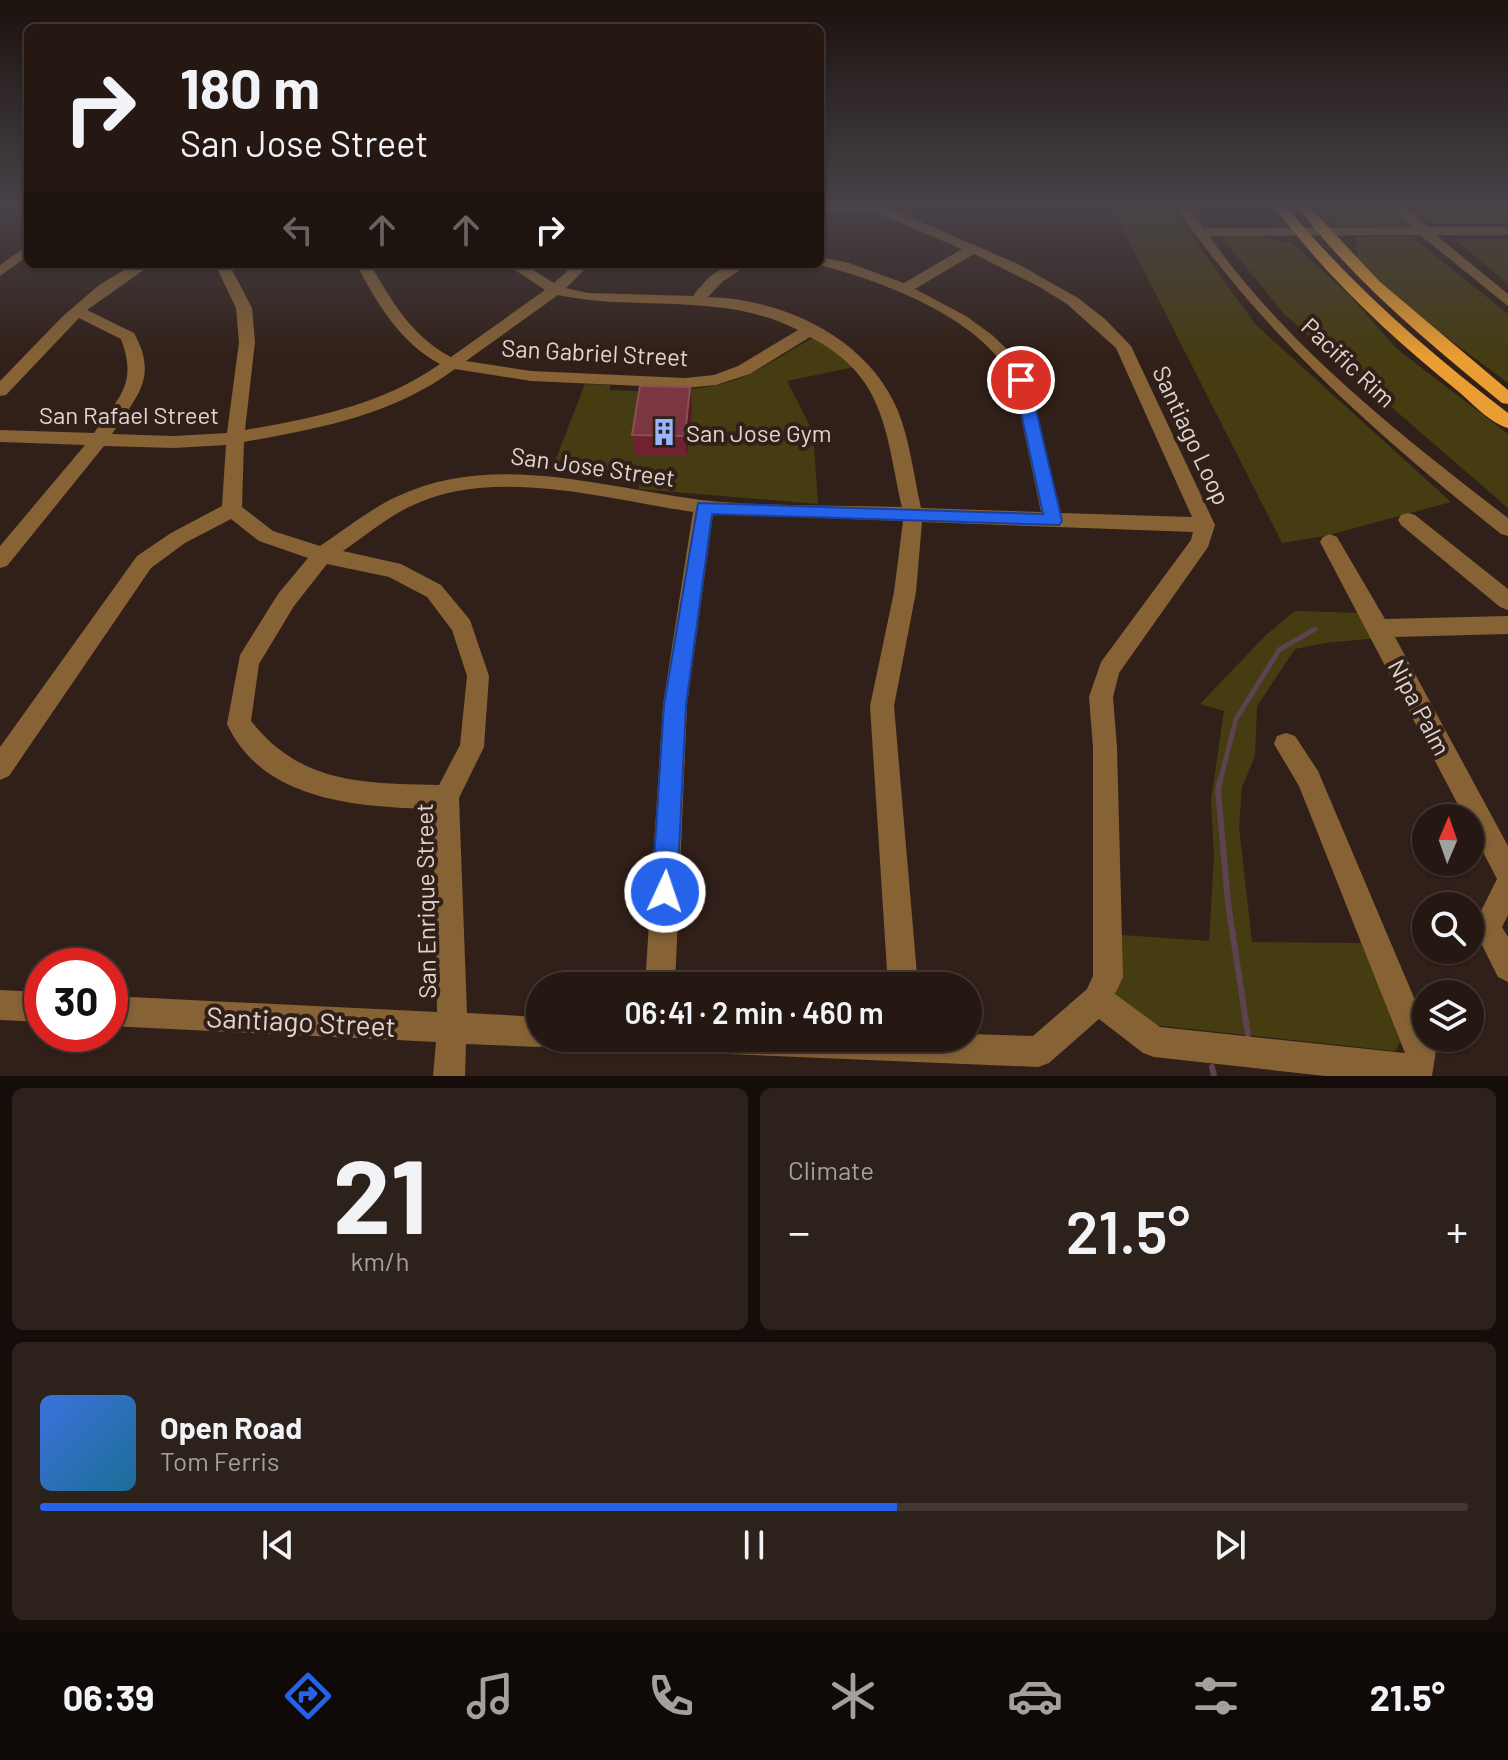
<!DOCTYPE html>
<html lang="en">
<head>
<meta charset="utf-8">
<style>
	body { margin:0; font-family:Barlow,sans-serif; background:#2d211c; color:#f1f3f6; height:100vh; display:flex; flex-direction:column; font-size:30px; white-space:nowrap }
	* { box-sizing:border-box; margin:0 }
	p { font-size:26px; color:#a3a0a0 }
	.icon { flex:none; width:44px; height:44px; fill:none; stroke:currentColor; stroke-width:2; stroke-linecap:round; stroke-linejoin:round }
	.map { position:relative; height:1076px; overflow:hidden }
	.drawer { display:flex; flex-direction:column; gap:12px; padding:12px; background:#140d0a; flex:1 }
	.drawer>* { flex:none }
	.banner { position:absolute; left:24px; top:24px; width:800px; height:244px; border-radius:12px; box-shadow:0 2px 6px #0004,0 0 0 2px #423733; background:#251813; color:#f1f3f6; overflow:hidden }
	.needle { width:52px; rotate:2deg }
	.buttons { position:absolute; left:1412px; top:804px; display:grid; gap:16px }
	.buttons a { display:grid; place-items:center; width:72px; height:72px; border-radius:50%; background:#251813; box-shadow:0 2px 6px #0004,0 0 0 2px #423733; font-size:40px }
	.speed { position:absolute; left:24px; top:948px; display:flex; gap:16px; font-size:40px; font-weight:700; text-align:center }
	.speed>* { display:grid; place-content:center; width:104px; height:104px; border-radius:50%; background:#251813; box-shadow:0 2px 6px #0004,0 0 0 2px #423733; line-height:1 }
	.speed .limit { border:12px solid #d22; background:#fff; color:#111 }
	.pin { position:absolute; display:grid; place-items:center; width:68px; height:68px; color:#fff; margin:-34px; border:4px solid #fff; border-radius:50%; box-shadow:0 2px 8px #0007 }
	.me { position:absolute; width:88px; margin:-44px; rotate:3deg; stroke-linejoin:round; filter:drop-shadow(0 0 6px #0008) }
	.turn { display:flex; align-items:center; gap:28px; height:168px; padding:0 24px; font-size:36px }
	.turn .icon { width:104px; height:104px; stroke-width:2.5 }
	.turn b { display:block; font-size:56px; line-height:68px }
	.lanes { display:flex; align-items:center; height:76px; padding:0 24px; background:#0003; justify-content:center; gap:40px; direction:ltr }
	.lanes .off { opacity:.35 }
	.big { font-size:60px; font-weight:600; line-height:1.1 }
	.drawer .card { flex:1; display:flex; flex-direction:column; justify-content:center; gap:12px; min-width:0; padding:0 28px; border-radius:12px; background:#2d211c }
	.drawer .dial { align-items:center; gap:0 }
	.dial b { font-size:104px; line-height:1 }
	.song { display:flex; align-items:center; gap:24px }
	.cover { width:96px; height:96px; border-radius:12px; background:linear-gradient(135deg,hsl(220 70% 55%),hsl(200 70% 35%)) }
	.played { height:8px; border-radius:4px; background:linear-gradient(90deg,#2563eb 60%,#423733 60%) }
	.keys { display:flex; justify-content:space-around; direction:ltr }
	.heat { display:flex; justify-content:space-between; align-items:center; font-size:44px; direction:ltr }
	.drawer .tiles { flex:1; display:grid; gap:12px; grid-template-columns:1fr 1fr }
	.card:last-child { grid-column:span 2 }
	.trip { position:absolute; left:526px; top:972px; width:456px; height:80px; border-radius:40px; background:#251813; box-shadow:0 2px 6px #0004,0 0 0 2px #423733; font-weight:600; line-height:80px; text-align:center }
	.tabs { display:flex; height:128px; justify-content:space-around; align-items:center; background:#0f0a08; color:#a3a0a0 }
	.tabs .icon { width:56px; height:56px }
	.tabs .selected { color:#2563eb }
	.tabs b { font-size:36px; color:#f1f3f6 }
	.map>svg:first-child { display:block }
	.green { fill:#453c12 }
	.lines { fill:none; stroke-linecap:round; stroke-linejoin:round }
	.stream-far1 { stroke:#5e424f; stroke-width:5 }
	.stream { stroke:#5e424f; stroke-width:6 }
	.minor { fill:#866235; fill-rule:evenodd }
	.major { fill:#e99d32; fill-rule:evenodd }
	.wall { fill:#6f2330 }
	.shaded-wall { fill:#511a20 }
	.building { fill:#7b3641; stroke:#8b4f58; stroke-width:2 }
	.route { fill:#2563eb; stroke:#184099; stroke-width:2 }
	.labels { text-anchor:middle; dominant-baseline:central; stroke-width:8; stroke-linejoin:round; paint-order:stroke }
	.street-label { font-size:24px; fill:#e1d5d0; stroke:#312019 }
	.poi-label { font-size:24px; fill:#e1d5d0; stroke:#312019; text-anchor:start }
	.near-street-label { font-size:28px; fill:#e1d5d0; stroke:#312019 }
</style>
</head>
<body>
<div class="map">
<svg width="1508" height="1076" viewBox="0 0 1508 1076">
	<rect width="100%" height="100%" fill="#312019"/>
	<path class="green" d="M1111,206L1172,209L1256,325L1451,502L1325,536L1282,543Z
		M1317,206H1394L1414,228L1333,225Z
		M1415,206H1508V224H1433Z
		M1220,235H1252L1292,243L1351,297L1397,349L1508,434V508L1284,314Z
		M1356,237H1412L1508,314V383L1390,295L1358,259Z
		M1454,239H1508V284Z
		M815,337L840,352L854,367L787,381L813,432L818,504L638,489L641,480L552,469L585,384L610,385V390C654,392 710,393 750,374C772,363 793,348 815,337Z
		M1295,611L1364,613L1378,638L1325,643L1295,649L1257,706L1255,756L1242,787L1239,827L1252,942L1365,943L1400,1042L1395,1051L1153,1025L1115,1001L1122,935L1209,941L1214,856L1211,800L1224,711L1200,704L1265,636Z"/>
	<g class="lines">
		<path class="stream-far1" d="M1220,782L1236,719L1279,650L1315,629"/>
		<path class="stream" d="M1220,780L1218,790L1228,903L1248,1035
			M1212,1067L1214,1076"/>
		<path class="minor" d="M820,206H880L891,209L1018,264L1078,298L1105,319L1131,346L1215,525L1208,547L1119,673L1113,697L1117,747L1123,977L1115,994L1160,1027L1405,1053L1299,786L1274,744L1277,736L1286,733L1295,736L1318,771L1426,1026V1038H1431L1436,1051L1432,1076H1325L1154,1057L1143,1053L1099,1019L1049,1063L1038,1067L702,1053L691,1049L687,1038H968V1034L1033,1036L1087,989L1093,976V747L1089,697L1101,662L1191,540L1193,532L922,522L916,592L894,706L918,986H888L870,706L894,592L903,521L713,514L687,705L675,986H645L663,705L693,512C606,499 492,465 409,507C386,518 364,537 343,551L401,564L441,585L470,620L489,676L484,747L459,798L467,1013L540,1017V1038H553L551,1043L540,1047L466,1044L465,1076H433L436,1042L110,1026V996L437,1012L433,809C359,807 263,802 227,724L240,655L278,594L308,558L259,541L231,519L185,543L151,568L9,776L0,780V747L137,556L171,533L222,506L226,445L174,448L104,446L7,566L0,568V546L85,445L0,442V430L94,433C119,396 138,385 121,339L79,318L6,395L0,396V381L62,317L99,285L134,264H152L87,310L134,333C159,378 136,397 112,434L174,436L227,433L239,342L236,308L215,264H229L252,308L255,342L245,430C314,418 382,405 440,364C399,342 378,304 356,264H370C392,301 411,336 451,357L545,290L506,264H523L554,283L575,264H590L566,288L588,293L693,296C710,274 721,264 749,264L722,282L708,297C784,299 868,338 898,411C910,441 914,477 921,508L1041,512C1035,482 1028,452 1022,421C1019,408 1018,392 1012,379C982,317 877,279 815,264H820V257L849,263L904,283L962,249L874,212H820ZM974,254L1038,286L1067,304L1116,348L1192,517L1061,513L1028,378L1012,354L992,335L966,316L915,289ZM558,295C639,312 721,291 798,330L738,366L714,375L685,378L531,371L466,361ZM810,337C886,376 885,431 902,507C835,505 767,507 701,500C600,487 493,451 396,497C370,509 344,530 320,546L273,531L242,507L244,442C320,428 391,416 455,369L531,381L685,388L716,385L750,374ZM327,564L389,577L427,597L452,630L467,676L460,745L439,785C364,783 302,785 251,721L259,664L294,606Z
			M1175,206H1187L1203,228L1412,227L1394,206H1407L1427,227H1508V235H1436L1508,294V306L1420,235L1209,236C1289,348 1400,435 1508,518V536L1501,534C1377,435 1266,337 1175,206Z
			M28,245V256L0,276V265Z
			M1408,513L1415,515L1508,589V610L1500,607L1401,525L1398,520L1401,515Z
			M1330,534L1337,537L1385,619L1508,616V634L1395,637L1508,846V915L1502,927L1508,937V982L1498,977L1473,927L1497,879L1470,827V818H1465L1320,542L1323,537Z
			M0,990L42,992V1022L0,1020Z"/>
		<path class="major" d="M1274,206H1286C1351,285 1427,351 1508,413V428C1490,423 1473,404 1459,392C1391,337 1326,277 1274,206Z
			M1297,206H1309L1379,281L1508,390V404L1502,403C1429,343 1354,282 1297,206Z"/>
	</g>
	<path class="wall" d="M692,407L687,456H635L632,435Z"/>
	<path class="shaded-wall" d="M690,387L692,407L687,456L685,436Z"/>
	<path class="building" d="M640,386L690,387L685,436L632,435Z"/>
	<linearGradient id="sky" x2="0" y2="1"><stop stop-color="#1b120e"/><stop offset="0.58" stop-color="#484249"/><stop offset="1" stop-color="#484249" stop-opacity="0"/></linearGradient>
	<rect width="1508" height="356" fill="url(#sky)"/>
	<path class="route" d="M1021,375L1029,380L1062,521L1059,525L712,514L686,705L677,892L673,901L665,905L656,901L652,892L664,705L698,503L1043,514L1014,380Z"/>
	<defs>
		<g id="building-bare" transform="scale(2.16)"><path d="M-4-6H4V6H1V3H-1V6H-4ZM-2.5-4.3h1.7v1.8h-1.7ZM.8-4.3h1.7v1.8H.8ZM-2.5-1h1.7V.8h-1.7ZM.8-1h1.7V.8H.8Z" fill="#97b6fd" stroke="#312019" stroke-width="2.5" paint-order="stroke"/></g>
	</defs>
	<g fill-rule="evenodd">
		<use href="#building-bare" x="664" y="432"/>
	</g>
	<g class="labels">
		<g class="street-label">
			<text transform="translate(595 352) rotate(3)">San Gabriel Street</text>
			<text transform="translate(1349 362) rotate(43)">Pacific Rim</text>
			<text x="129" y="414">San Rafael Street</text>
			<text transform="translate(1192 435) rotate(65)">Santiago Loop</text>
			<text transform="translate(593 466) rotate(8)">San Jose Street</text>
			<text transform="translate(1420 707) rotate(62)">Nipa Palm</text>
			<text transform="translate(425 901) rotate(-91)">San Enrique Street</text>
		</g>
		<g class="poi-label">
			<text x="686" y="432">San Jose Gym</text>
		</g>
		<g class="near-street-label">
			<text transform="translate(301 1021) rotate(3)">Santiago Street</text>
		</g>
	</g>
</svg>
<div class="buttons">
<a><svg class="needle" viewBox="-14 -14 28 28"><path d="M0-13l5 13h-10z" fill="#e53935"/><path d="M0 13l5-13h-10z" fill="#a3a0a0"/></svg></a>
<a><svg class="icon" aria-label="search" viewBox="0 0 24 24"><circle cx="10" cy="10" r="6"/><path d="M15 15l6 6"/></svg></a>
<a><svg class="icon" aria-label="layers" viewBox="0 0 24 24"><path d="M12 4l9 5-9 5-9-5zM3 14l9 5 9-5"/></svg></a>
</div>
<div class="speed"><div class="limit">30</div></div>
<div class="pin" style="left:1021px;top:380px;background:#d93025"><svg class="icon" aria-label="arrive" viewBox="0 0 24 24"><path d="M6 21V4h12l-3 4 3 4H6"/></svg></div>
<svg class="me" style="left:665px;top:892px" viewBox="-20 -20 40 40"><circle r="17" fill="#2563eb" stroke="#fff" stroke-width="3"/><path d="M0-11L8 9 0 5-8 9z" fill="#fff"/></svg>
<div class="trip">06:41 · 2 min · 460 m</div>
<div class="banner">
<div class="turn"><svg class="icon" aria-label="right" viewBox="0 0 24 24"><path d="M7 20v-9h11M14 6l5 5-5 5"/></svg><div><b>180 m</b>San Jose Street</div></div>
<div class="lanes"><svg class="icon off" aria-label="left" viewBox="0 0 24 24"><path d="M17 20v-9H6M10 6l-5 5 5 5"/></svg><svg class="icon off" aria-label="ahead" viewBox="0 0 24 24"><path d="M12 20V5M6 11l6-6 6 6"/></svg><svg class="icon off" aria-label="ahead" viewBox="0 0 24 24"><path d="M12 20V5M6 11l6-6 6 6"/></svg><svg class="icon" aria-label="right" viewBox="0 0 24 24"><path d="M7 20v-9h11M14 6l5 5-5 5"/></svg></div>
</div>
</div>
<section class="drawer">
<div class="tiles">
<div class="card dial"><b>21</b><p>km/h</p></div>
<div class="card"><p>Climate</p>
<div class="heat"><a>−</a><b class="big">21.5°</b><a>+</a></div>
</div>
<div class="card">
<div class="song"><i class="cover"></i><div><b>Open Road</b><p>Tom Ferris</p></div></div>
<div class="played"></div>
<div class="keys"><svg class="icon" aria-label="previous" viewBox="0 0 24 24"><path d="M18 5L8 12l10 7zM5 5v14"/></svg><svg class="icon" aria-label="pause" viewBox="0 0 24 24"><path d="M8 5v14M16 5v14"/></svg><svg class="icon" aria-label="next" viewBox="0 0 24 24"><path d="M6 5l10 7-10 7zM19 5v14"/></svg></div>
</div>
</div>
</section>
<nav class="tabs">
<b>06:39</b>
<svg class="icon selected" aria-label="directions" viewBox="0 0 24 24"><path d="M12 3l9 9-9 9-9-9zM9 14v-3h6M13 9l2 2-2 2"/></svg>
<svg class="icon" aria-label="music" viewBox="0 0 24 24"><path d="M9 18V5l10-2v13"/><circle cx="6" cy="18" r="3"/><circle cx="16" cy="16" r="3"/></svg>
<svg class="icon" aria-label="phone" viewBox="0 0 24 24"><path d="M5 4h4l2 5-3 2q2 4 5 5l2-3 5 2v4C11 20 4 13 5 4z"/></svg>
<svg class="icon" aria-label="climate" viewBox="0 0 24 24"><path d="M12 3v18M4 7l16 10M4 17L20 7"/></svg>
<svg class="icon" aria-label="car" viewBox="0 0 24 24"><path d="M5 17H2v-5l4-1 3-4h7l3 4 3 1v5h-3M9 17h6M6 11h13"/><circle cx="7" cy="17" r="2"/><circle cx="17" cy="17" r="2"/></svg>
<svg class="icon" aria-label="filters" viewBox="0 0 24 24"><path d="M4 7h16M4 17h16"/><circle cx="9" cy="7" r="2"/><circle cx="15" cy="17" r="2"/></svg>
<b>21.5°</b>
</nav>
</body>
</html>
